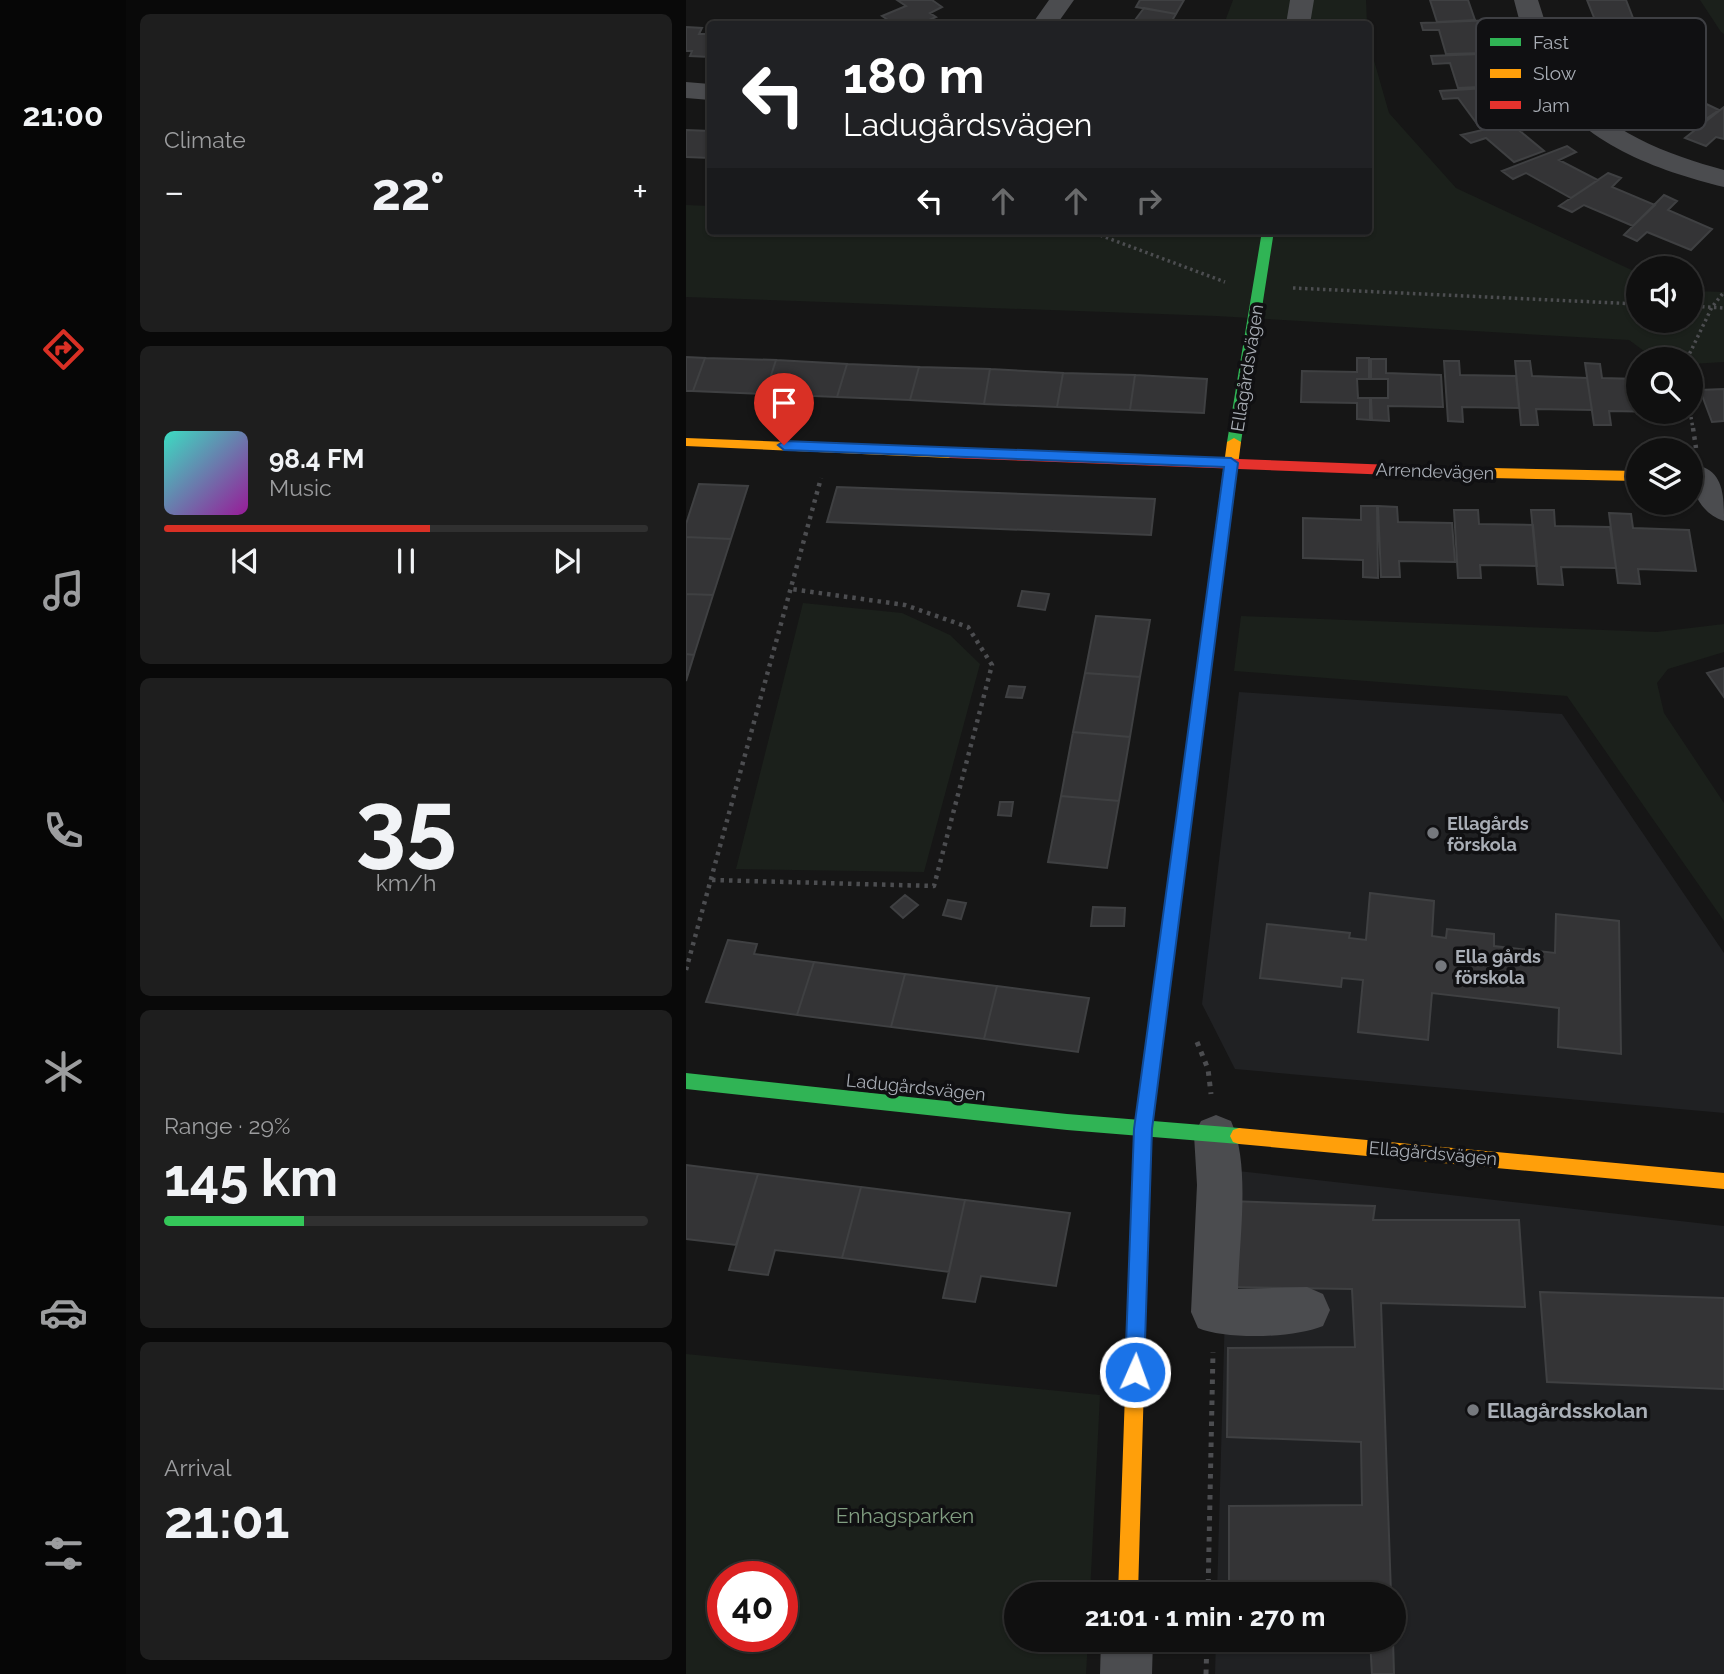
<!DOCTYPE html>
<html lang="en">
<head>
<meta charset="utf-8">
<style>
	body { margin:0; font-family:Raleway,sans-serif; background:#1e1e1e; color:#f1f3f6; height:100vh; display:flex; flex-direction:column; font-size:26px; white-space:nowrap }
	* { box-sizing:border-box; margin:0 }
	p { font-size:23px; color:#9c9d9f }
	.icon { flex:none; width:38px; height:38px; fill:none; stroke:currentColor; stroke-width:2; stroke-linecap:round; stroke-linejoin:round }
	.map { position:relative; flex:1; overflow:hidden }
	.drawer { display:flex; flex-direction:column; gap:14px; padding:14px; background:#090909; width:560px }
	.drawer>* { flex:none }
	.banner { position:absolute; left:21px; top:21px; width:665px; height:214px; border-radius:7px; box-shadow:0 2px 5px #0004,0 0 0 2px #303030; background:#202124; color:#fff; overflow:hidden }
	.buttons { position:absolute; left:940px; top:256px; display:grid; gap:14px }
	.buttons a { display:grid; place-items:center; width:77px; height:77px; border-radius:50%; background:#101010; box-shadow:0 2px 5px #0004,0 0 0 2px #303030; font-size:35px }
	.speed { position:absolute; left:21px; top:1561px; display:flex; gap:14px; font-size:35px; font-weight:700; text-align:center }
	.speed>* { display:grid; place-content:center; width:91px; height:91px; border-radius:50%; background:#101010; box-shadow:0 2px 5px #0004,0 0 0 2px #303030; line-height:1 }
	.speed .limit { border:10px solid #d22; background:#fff; color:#111 }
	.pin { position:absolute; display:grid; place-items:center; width:60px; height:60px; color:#fff; margin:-72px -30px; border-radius:50% 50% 50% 0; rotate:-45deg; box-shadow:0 0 7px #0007 }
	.pin .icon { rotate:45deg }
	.me { position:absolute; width:77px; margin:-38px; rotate:2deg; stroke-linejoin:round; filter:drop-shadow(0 0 5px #0008) }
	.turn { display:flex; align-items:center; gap:24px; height:147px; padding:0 21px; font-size:32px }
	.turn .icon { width:91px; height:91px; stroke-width:2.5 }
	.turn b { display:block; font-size:49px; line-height:60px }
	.lanes { display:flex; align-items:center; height:66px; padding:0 21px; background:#0003; justify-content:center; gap:35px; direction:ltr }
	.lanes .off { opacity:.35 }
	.big { font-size:52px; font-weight:700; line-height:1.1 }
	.drawer .widget { flex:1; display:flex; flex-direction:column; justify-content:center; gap:10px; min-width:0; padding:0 24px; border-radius:10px; background:#1e1e1e }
	.drawer .dial { align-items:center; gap:0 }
	.dial b { font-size:91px; line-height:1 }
	.song { display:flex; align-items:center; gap:21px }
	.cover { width:84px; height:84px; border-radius:10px; background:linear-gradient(135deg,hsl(170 70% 55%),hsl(300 70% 35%)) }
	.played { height:7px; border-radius:4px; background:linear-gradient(90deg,#d93025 55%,#303030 55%) }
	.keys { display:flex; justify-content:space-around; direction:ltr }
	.heat { display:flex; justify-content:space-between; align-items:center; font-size:38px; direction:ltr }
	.charge { height:10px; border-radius:5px; background:linear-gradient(90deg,#34c759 29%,#303030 0) }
	.trip { position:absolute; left:318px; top:1582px; width:402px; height:70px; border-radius:35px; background:#101010; box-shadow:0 2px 5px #0004,0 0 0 2px #303030; font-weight:700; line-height:70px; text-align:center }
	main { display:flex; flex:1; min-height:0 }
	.menu { display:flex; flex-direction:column; width:126px; justify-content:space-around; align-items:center; background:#060606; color:#9c9d9f }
	.menu .icon { width:49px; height:49px }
	.menu .on { color:#d93025 }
	.menu b { font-size:32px; color:#f1f3f6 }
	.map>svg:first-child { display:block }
	.built { fill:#202123 }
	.green { fill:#1b201b; fill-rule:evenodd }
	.building { fill:#343436; stroke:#3f4042; stroke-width:2 }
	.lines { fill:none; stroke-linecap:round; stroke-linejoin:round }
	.path-far2 { stroke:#4c4d50; stroke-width:3.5; stroke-dasharray:2.5 3.5; stroke-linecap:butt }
	.path-far1 { stroke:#4c4d50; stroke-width:4.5; stroke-dasharray:3.5 5; stroke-linecap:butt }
	.path { stroke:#4c4d50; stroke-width:5; stroke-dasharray:4.5 6; stroke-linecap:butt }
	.street { fill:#4b4c4f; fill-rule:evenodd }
	.fast { fill:#30b455; fill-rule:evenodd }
	.slow { fill:#ff9f0a; fill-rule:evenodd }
	.jam { fill:#e5322d; fill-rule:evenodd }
	.route { fill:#1a73e8; stroke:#114b97; stroke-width:2 }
	.poi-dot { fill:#76797e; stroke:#101012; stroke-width:2.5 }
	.labels { text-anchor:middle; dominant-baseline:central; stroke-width:7; stroke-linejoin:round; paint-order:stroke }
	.street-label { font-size:18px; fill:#a9aeb6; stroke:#101012 }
	.poi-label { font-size:18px; font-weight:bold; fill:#a9aeb6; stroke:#101012; text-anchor:start }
	.near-poi-label { font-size:21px; font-weight:bold; fill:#a9aeb6; stroke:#101012; text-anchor:start }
	.near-park-label { font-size:21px; fill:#829f82; stroke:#101012 }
	.key { fill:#101012; stroke:#3e3f43; stroke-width:2 }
	.key-label { font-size:19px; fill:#a9aeb6 }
</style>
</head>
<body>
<main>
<nav class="menu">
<b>21:00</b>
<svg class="icon on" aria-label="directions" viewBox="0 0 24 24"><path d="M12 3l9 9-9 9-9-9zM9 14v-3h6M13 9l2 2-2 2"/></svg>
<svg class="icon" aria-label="music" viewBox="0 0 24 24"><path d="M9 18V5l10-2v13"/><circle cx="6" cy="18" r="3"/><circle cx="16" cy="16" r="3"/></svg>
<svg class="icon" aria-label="phone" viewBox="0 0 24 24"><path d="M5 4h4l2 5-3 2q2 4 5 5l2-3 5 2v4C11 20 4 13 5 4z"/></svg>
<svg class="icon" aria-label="climate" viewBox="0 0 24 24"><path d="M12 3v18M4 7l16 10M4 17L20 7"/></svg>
<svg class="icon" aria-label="car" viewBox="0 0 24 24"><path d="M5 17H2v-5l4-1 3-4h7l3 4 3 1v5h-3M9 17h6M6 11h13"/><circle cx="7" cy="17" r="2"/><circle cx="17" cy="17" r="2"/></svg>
<svg class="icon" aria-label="filters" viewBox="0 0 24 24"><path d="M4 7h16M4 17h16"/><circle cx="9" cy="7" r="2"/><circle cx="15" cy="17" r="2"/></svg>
</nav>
<section class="drawer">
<div class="widget"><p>Climate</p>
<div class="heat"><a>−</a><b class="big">22°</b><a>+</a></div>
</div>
<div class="widget">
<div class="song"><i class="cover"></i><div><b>98.4 FM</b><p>Music</p></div></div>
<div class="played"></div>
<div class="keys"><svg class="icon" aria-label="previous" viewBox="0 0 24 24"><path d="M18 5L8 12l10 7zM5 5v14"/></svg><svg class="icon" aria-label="pause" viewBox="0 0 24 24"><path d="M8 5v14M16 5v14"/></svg><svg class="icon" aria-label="next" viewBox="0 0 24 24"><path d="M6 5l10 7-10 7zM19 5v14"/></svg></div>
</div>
<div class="widget dial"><b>35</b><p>km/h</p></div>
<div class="widget"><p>Range · 29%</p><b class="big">145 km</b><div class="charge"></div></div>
<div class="widget"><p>Arrival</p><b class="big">21:01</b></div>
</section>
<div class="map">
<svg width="1038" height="1674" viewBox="0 0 1038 1674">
	<rect width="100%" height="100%" fill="#161616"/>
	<path class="built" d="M553,692L876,714L1038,953V1113L549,1069L516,1004Z
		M543,1170L1038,1226V1674H529L530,1640H709V1594H531Z"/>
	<path class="green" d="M547,0H680L681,24H538Z
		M1014,0H1038V34L1035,32Z
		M683,43L703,113L770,188L952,273V320H1004L1005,291L1038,292V362L1005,364L1004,359H969L943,340L530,316L0,297V205L24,206V231H682Z
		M117,603L216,613L264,635L294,664L238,872L50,869Z
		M555,616L971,632L1038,624V652L982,669L971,683L978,713L1038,803V921L881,696L548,671Z
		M0,1354L414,1395L404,1594H331V1640H402L400,1674H0ZM37,1577H96V1636H37Z"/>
	<path class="building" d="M211,0H246L256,7L244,13L250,17L234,24H208L196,16L220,6Z
		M454,0H498L490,14L450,7Z
		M744,0H782L789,20L751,22Z
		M901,0H940L947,18L909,20Z
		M458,8L490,14L484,24H440H446Z
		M808,20L810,28H792L799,53L760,54L753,30H737L735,23Z
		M0,27L16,28L13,34H24V57L4,56L6,51H0Z
		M819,53L822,60L804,61L812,86L772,88L764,63L747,64L745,56Z
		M1005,80L1013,87L995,92L1033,110L1008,127L964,105L947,110L936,98Z
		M831,86L834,94L812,96L831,121L794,128L772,98L757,99L754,91Z
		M1038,107V139L1030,137L1020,146L999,138Z
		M847,118L854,126L834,131L858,151L828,162L800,138L785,143L775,135Z
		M0,130L24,131V158L0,157Z
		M881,146L890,152L873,160L912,180L885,198L840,173L827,179L816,171Z
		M922,173L935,178L926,187L969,205L947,226L898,205L886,212L873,206Z
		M978,195L991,201L982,210L1026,229L1005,250L961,232L951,241L938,235Z
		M0,357L19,358L7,391H0Z
		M19,358L90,360L79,394L7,391Z
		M671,358H683V379H671L672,398H684V420L671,419V403L615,402L616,371L671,372Z
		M685,359H700V373L755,375L757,407L702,406L703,421L686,420L685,398H702V379H685Z
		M90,360L161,364L151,397L79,394Z
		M758,361H773L774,375L830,376L833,408L776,407L777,422L762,421Z
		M829,361H844L846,376L901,378L906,410L850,409L852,425H835Z
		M899,363L914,364L916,378L952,379V411L978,412L923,411L925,425H908Z
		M161,364L233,367L224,400L151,397Z
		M233,367L304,369L298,404L224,400Z
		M304,369L377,373L371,407L298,404Z
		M377,373L449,375L444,410L371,407Z
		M449,375L521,379L518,413L444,410Z
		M1038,389V421L1026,422L1014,390Z
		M13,484L62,486L45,539L0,537V524Z
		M151,487L469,499L465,535L141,522Z
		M675,506H691L692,578L677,577V560L617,558V518L675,520Z
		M692,506L711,507L712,522L766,523L769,562L713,561L714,577H695Z
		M768,510H792L793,524L847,525L851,566L794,565L795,578H772Z
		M845,510H868L869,526L924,527L930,568L875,567L877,585L852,584Z
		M923,513L945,514L947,528L1003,530L1010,571L952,569L954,584L932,583Z
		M0,537L45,539L27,595L0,594Z
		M336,591L363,594L359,610L332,606Z
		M0,594L27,595L8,655L0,654Z
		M410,616L464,620L454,677L399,673Z
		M0,654L8,655L0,681Z
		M1038,668V697L1021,673Z
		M399,673L454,677L444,737L387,732Z
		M323,686L339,687L336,698L320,697Z
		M387,732L444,737L433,801L375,796Z
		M375,796L433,801L421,868L362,862Z
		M314,802H327L325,816L312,815Z
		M684,893L748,901L746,936L760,938L761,929L808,934V946L869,953L870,914L933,921L935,1054L872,1047L873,1008L746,993L742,1040L672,1032L677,980L656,978L655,987L574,978L581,924L664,933L663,938L680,940Z
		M219,895L232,905L217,918L205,907Z
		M262,900L280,903L275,919L257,915Z
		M407,907L439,908L438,926H405Z
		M42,940L71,944L68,954L128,962L111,1015L20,1002Z
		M128,962L219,974L205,1027L111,1015Z
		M219,974L311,986L298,1039L205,1027Z
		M311,986L403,998L392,1052L298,1039Z
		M0,1165L72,1174L50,1245L0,1239Z
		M72,1174L175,1187L156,1258L89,1250L82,1275L43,1270Z
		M175,1187L279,1200L263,1272L156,1258Z
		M279,1200L384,1213L370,1286L295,1276L289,1302L257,1298Z
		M542,1201L689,1206L687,1220H833L839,1307L695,1303L705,1594H543V1506L676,1505L675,1442L541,1437L542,1348L669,1347L666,1289L539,1287Z
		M854,1292L1038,1298V1389L861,1382Z
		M684,1640H707L708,1674H686Z"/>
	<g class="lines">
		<path class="path-far2" d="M403,231L539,282
			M607,288L952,304
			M1004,306L1038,308
			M1001,359L1026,307L1038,292
			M1004,411L1007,429"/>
		<path class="path-far1" d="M1007,428L1010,448
			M26,880L248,886L306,665L282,627L219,605L105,589
			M0,970L135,478"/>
		<path class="path" d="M511,1042L522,1069L525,1094
			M522,1594L527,1352
			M520,1674L521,1640"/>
		<path class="street" d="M363,0H388L371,24H346Z
			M604,0H628L624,24H600Z
			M828,0H852C861,27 868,56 883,80C916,131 983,155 1038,170V187C970,170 896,144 857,81C842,56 835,27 828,0Z
			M0,82L24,84V100L0,98Z
			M1014,466C1038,473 1038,497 1038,521C1015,514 1004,490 1004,468Z
			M530,1115L545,1121C565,1165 553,1240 552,1289L621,1287L637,1294L644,1310L637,1326C609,1338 540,1340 512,1328L505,1312L511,1185L508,1135L515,1121Z
			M415,1640H467L466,1674H414Z"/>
		<path class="fast" d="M576,231H588L555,442L548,446L541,442Z
			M0,1073L381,1114L553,1128L559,1130L562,1136L559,1142L553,1144L381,1130L0,1089Z"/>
		<path class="slow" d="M0,438L264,448L271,453L264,458L0,446Z
			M548,438L555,442L504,835L502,840H490L488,835L541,442Z
			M759,467L952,471V481L759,477L752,472Z
			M553,1128L1038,1173V1189L553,1144L547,1142L544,1136L547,1130Z
			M452,1269L459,1272L461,1278L452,1594H432L443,1278L445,1272Z"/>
		<path class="jam" d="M264,448L759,467L766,472L759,477L264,458L257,453Z
			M496,829L502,830L504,835L466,1129L461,1278L459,1284L452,1287L445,1284L443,1278L448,1129L488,835L490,830Z"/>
	</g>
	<path class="route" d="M98,441L545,458L552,463L466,1129L458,1372L455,1379L449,1382L442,1379L439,1372L448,1129L538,467L98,450L92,445Z"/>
	<g class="poi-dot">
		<circle cx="747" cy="833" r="7"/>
		<circle cx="755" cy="966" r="7"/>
		<circle cx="787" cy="1410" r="7"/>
	</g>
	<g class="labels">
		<g class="street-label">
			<text transform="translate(561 368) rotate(-81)">Ellagårdsvägen</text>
			<text transform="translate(749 471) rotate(2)">Arrendevägen</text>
			<text transform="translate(230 1087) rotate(6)">Ladugårdsvägen</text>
			<text transform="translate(747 1153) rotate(5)">Ellagårdsvägen</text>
		</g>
		<g class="poi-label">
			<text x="761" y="823">Ellagårds<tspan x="761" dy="21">förskola</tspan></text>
			<text x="769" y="956">Ella gårds<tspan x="769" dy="21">förskola</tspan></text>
		</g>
		<g class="near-poi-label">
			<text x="801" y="1410">Ellagårdsskolan</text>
		</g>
		<g class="near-park-label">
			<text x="219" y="1515">Enhagsparken</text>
		</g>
	</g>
	<rect x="790" y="18" width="230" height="112" rx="10" class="key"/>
	<rect x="804" y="38" width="31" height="8" fill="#30b455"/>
	<rect x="804" y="69" width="31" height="9" fill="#ff9f0a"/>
	<rect x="804" y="101" width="31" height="8" fill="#e5322d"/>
	<g class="key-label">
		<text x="847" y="49">Fast</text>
		<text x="847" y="80">Slow</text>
		<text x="847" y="112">Jam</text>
	</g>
</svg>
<div class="buttons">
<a><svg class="icon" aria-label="sound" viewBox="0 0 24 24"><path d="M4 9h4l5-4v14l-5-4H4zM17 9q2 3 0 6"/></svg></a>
<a><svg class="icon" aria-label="search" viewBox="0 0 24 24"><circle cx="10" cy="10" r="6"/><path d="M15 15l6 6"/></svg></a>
<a><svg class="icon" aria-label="layers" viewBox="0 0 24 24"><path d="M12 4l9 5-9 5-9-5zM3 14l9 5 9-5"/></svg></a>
</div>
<div class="speed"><div class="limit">40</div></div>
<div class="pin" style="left:98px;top:445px;background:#d93025"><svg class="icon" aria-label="arrive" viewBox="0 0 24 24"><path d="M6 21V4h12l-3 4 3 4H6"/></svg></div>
<svg class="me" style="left:449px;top:1372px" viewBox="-20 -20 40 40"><circle r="17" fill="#1a73e8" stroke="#fff" stroke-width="3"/><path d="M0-11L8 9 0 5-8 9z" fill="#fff"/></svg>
<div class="trip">21:01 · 1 min · 270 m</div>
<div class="banner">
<div class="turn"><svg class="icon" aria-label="left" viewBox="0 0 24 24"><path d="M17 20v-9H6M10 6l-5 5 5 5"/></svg><div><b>180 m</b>Ladugårdsvägen</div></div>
<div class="lanes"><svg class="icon" aria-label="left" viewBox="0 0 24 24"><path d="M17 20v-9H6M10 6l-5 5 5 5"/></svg><svg class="icon off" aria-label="ahead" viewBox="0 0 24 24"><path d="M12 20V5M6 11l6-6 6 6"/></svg><svg class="icon off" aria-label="ahead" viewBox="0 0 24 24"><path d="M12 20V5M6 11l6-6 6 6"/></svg><svg class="icon off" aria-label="right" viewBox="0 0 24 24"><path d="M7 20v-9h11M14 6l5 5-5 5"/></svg></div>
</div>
</div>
</main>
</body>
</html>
